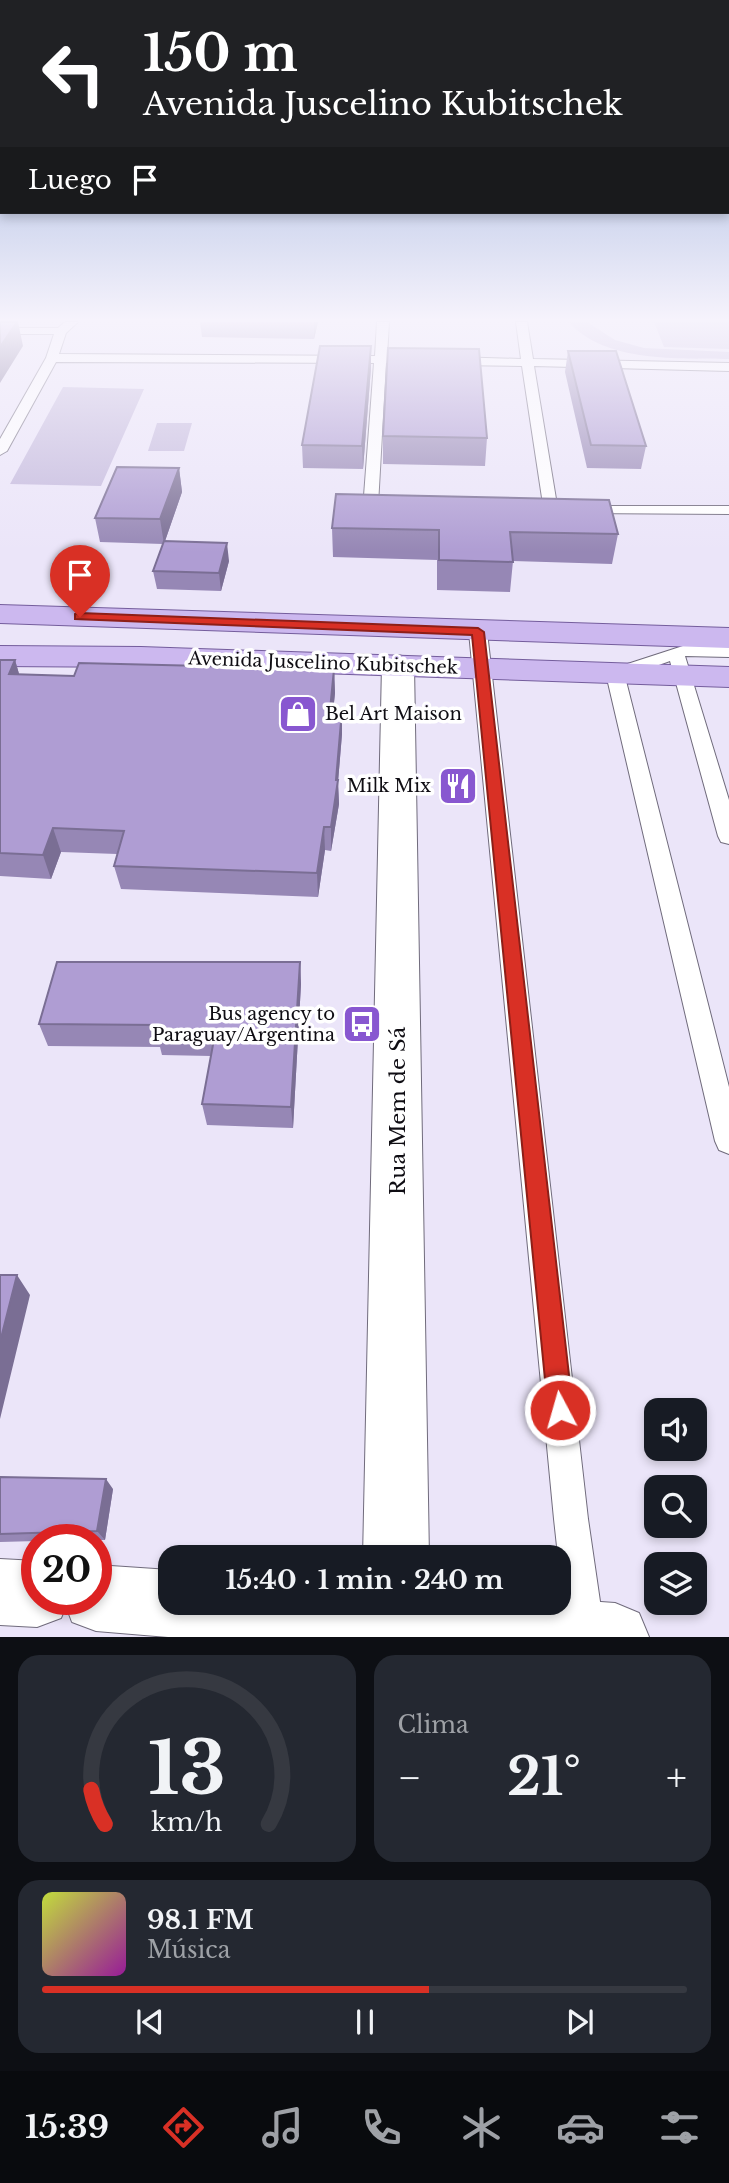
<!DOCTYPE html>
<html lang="es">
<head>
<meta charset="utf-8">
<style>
	body { margin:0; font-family:"Libre Baskerville",serif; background:#242831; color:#f1f3f6; height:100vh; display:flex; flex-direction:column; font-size:26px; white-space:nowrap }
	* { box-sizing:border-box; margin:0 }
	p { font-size:23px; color:#9ea1a6 }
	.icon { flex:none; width:38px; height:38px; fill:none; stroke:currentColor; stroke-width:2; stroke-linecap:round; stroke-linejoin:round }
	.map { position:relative; height:1637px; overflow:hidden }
	.side { display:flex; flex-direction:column; gap:18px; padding:18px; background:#0d0f14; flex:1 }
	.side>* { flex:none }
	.top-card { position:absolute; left:0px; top:0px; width:730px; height:214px; box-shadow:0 4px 10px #0003; background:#202124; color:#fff; overflow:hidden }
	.tools { position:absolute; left:644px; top:1398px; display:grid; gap:14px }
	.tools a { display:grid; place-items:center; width:63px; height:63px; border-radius:14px; background:#171b24; box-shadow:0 4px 10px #0003; font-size:35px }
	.speed { position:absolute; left:21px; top:1524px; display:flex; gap:14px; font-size:35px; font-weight:700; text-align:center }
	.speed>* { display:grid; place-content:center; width:91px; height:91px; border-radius:50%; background:#171b24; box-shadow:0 4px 10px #0003; line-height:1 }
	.speed .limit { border:10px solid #d22; background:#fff; color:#111 }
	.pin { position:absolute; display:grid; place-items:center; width:60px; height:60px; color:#fff; margin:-72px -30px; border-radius:50% 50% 50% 0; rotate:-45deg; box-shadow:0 0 7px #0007 }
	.pin .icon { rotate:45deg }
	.me { position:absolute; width:77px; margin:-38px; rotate:354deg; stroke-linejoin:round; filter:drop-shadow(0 0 5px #0008) }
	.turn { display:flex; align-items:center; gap:24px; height:147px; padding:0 28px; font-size:32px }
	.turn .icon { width:91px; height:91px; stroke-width:2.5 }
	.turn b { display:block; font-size:49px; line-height:60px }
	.then { display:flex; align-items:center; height:66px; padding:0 28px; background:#0003; gap:14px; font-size:26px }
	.big { font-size:52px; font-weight:800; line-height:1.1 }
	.side .card { flex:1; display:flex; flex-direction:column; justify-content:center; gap:10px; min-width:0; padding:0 24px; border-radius:21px; background:#242831 }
	.side .dial { align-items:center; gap:0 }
	.dial svg { height:182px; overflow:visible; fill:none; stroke:#363941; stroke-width:7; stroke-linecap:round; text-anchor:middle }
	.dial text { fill:#f1f3f6; stroke:none }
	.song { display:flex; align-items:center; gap:21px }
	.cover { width:84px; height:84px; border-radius:10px; background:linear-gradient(135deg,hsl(70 70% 55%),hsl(300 70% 35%)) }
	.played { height:7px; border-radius:4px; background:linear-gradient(90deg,#d93025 60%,#363941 60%) }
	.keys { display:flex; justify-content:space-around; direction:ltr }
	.heat { display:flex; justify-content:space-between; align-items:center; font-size:38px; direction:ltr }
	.side .tiles { flex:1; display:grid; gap:18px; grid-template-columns:1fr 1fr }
	.card:last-child { grid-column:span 2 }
	.trip { position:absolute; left:158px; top:1545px; width:413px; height:70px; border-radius:21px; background:#171b24; box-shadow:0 4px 10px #0003; font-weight:800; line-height:70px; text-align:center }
	.menu { display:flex; height:112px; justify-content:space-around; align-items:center; background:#090b0e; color:#9ea1a6 }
	.menu .icon { width:49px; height:49px }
	.menu .current { color:#d93025 }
	.menu b { font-size:32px; color:#f1f3f6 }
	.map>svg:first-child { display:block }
	.green { fill:#c3b8dc }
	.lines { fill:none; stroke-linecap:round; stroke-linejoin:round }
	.lane-casing { stroke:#706b7c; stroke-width:2 }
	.street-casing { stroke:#706b7c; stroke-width:2 }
	.primary-casing { stroke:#745d9c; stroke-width:2 }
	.lane { fill:#fff; fill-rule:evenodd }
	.street { fill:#fff; fill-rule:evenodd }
	.primary { fill:#ccb8ef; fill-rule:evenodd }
	.wall { fill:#9687b5 }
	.shaded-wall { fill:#7a6e94 }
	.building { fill:#af9dd3; stroke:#7a6e94; stroke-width:2 }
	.route { fill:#d93025; stroke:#8d1f18; stroke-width:2 }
	.labels { text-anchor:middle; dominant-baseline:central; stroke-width:7; stroke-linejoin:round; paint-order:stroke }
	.street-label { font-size:18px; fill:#0f0d13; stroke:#fff }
	.poi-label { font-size:18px; fill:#0f0d13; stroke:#fff; text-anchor:end }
	.near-street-label { font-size:21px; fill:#0f0d13; stroke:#fff }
</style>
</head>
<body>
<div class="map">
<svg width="729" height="1637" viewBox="0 0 729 1637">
	<rect width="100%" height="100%" fill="#ebe5f9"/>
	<path class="green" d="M569,322H587L615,340L644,348L729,352V359C680,358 604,363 569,322Z
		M729,322V349L664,347L654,322Z
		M63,387L144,389L101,486L10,484Z
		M157,423H192L184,451H148Z"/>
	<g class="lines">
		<g class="lane-casing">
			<path id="lane" d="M65,322H78L66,333L59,354L375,356L377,322H389L387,356H417L423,360L417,364L386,363L378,505L389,506L391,509C385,516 369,516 363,509L374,363L56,362L7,451L0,455V439L46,358L54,334H0V328H58Z
				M516,322H527L533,359L729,363V371L534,366L558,511L551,515L544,511L522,366L453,365L447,361L453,357L521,359Z
				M584,506H729V514L579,513L577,510L579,507Z
				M478,627L487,632L588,1519L604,1629L600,1637H570L566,1629L554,1519L469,632Z
				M686,645L729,647V657L685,656L729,800V844L721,842L718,836L670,661L625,677L729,1087V1154L719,1150L715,1141L606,674L609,670Z"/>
		</g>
		<g class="street-casing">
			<path id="street" d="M398,655L410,658L414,665L429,1558H363L382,665L386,658Z
				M0,1559L37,1561V1600H96V1565L170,1570V1603H558V1599L615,1603L639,1613L649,1637H168L96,1631L72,1622L66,1606L61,1618L37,1627L0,1625Z"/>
		</g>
		<g class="primary-casing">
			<path id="primary" d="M0,605L729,628V648L0,623Z
				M0,646L141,647L729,667V687L141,667L0,666Z"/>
		</g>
		<use href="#lane" class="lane"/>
		<use href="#street" class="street"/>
		<use href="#primary" class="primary"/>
	</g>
	<path class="wall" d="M200,322H318L314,339L202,337Z
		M568,351L646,446L641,469L587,468L565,372Z
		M371,368L363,469L303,468L302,445Z
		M383,436L487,438L485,466L383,464Z
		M179,468L182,492L165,541L229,561L221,591L157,589L153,571L163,544L100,542L95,518Z
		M332,528L618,534L612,564L513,561L510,592L437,590V560L333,557Z
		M0,660H15L19,674L74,676L334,669L335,693L333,710L342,734L338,782L339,804L331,851L325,850L318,897L121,889L114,866L117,854L61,852L51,879L0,876Z
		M300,962L301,984L293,1128L207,1125L202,1104L211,1056L162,1055L160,1047L48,1046L39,1024Z
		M0,1477L113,1489L105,1540H37V1541L0,1542Z"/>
	<path class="shaded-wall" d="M17,322H18L23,346L0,383V347Z
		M314,322H318L314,339Z
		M371,346V368L363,469L362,446Z
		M179,468L182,492L164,544L160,519Z
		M227,543L229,561L221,591L219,573Z
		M15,660L22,684L9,674Z
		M334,669L335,693L331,734L330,710Z
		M342,710V734L338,782L339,804L331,851V827Z
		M324,827L325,850L318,897L317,873Z
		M53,828L61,852L51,879L43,855Z
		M300,962L301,984L293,1128L291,1107Z
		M17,1275L30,1295L0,1419V1342Z
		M106,1479L113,1489L105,1540L97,1531Z"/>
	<path class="building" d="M0,322H17L0,347Z
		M320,346H371L362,446L302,445Z
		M388,348L479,349L487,438L383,436Z
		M568,351H616L646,446L591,445Z
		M117,467L179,468L160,519L95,518Z
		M336,494L609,500L618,534L510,532L513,562L439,560V530L332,528Z
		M164,541L227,543L219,573L153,571Z
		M0,660H15L9,674L74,676L79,663L334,669L330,710H342L336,780H338L331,827H324L317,873L114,866L124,831L53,828L43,855L0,853Z
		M57,962H300L291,1107L202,1104L215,1034L156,1033L158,1025L39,1024Z
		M0,1275H17L0,1342Z
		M0,1477L106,1479L97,1531L0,1534Z"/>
	<linearGradient id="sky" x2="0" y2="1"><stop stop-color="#86a0d4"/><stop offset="0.58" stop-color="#f6f3fc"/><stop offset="1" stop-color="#f6f3fc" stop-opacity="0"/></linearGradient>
	<rect width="729" height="552" fill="url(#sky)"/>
	<path class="route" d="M80,613L478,628L484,632L573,1410L569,1419L560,1422L551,1419L548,1410L472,635L75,619V614Z"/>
	<defs>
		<g id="shop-square" transform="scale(2.0125)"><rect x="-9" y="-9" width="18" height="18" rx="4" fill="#8857d0" stroke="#fff"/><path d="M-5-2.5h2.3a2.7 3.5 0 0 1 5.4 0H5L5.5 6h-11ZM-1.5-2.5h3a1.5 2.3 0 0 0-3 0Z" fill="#fff"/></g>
		<g id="restaurant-square" transform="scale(2.0125)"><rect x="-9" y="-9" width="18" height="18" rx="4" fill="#8857d0" stroke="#fff"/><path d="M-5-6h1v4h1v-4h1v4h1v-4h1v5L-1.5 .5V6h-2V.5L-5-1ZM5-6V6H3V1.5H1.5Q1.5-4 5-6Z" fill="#fff"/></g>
		<g id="bus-square" transform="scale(2.0125)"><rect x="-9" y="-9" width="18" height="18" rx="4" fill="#8857d0" stroke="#fff"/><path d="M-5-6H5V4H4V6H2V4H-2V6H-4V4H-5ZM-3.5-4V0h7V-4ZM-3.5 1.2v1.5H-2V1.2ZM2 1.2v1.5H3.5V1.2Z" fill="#fff"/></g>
	</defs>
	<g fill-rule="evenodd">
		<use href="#shop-square" x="298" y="714"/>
		<use href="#restaurant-square" x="458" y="786"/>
		<use href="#bus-square" x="362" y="1024"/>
	</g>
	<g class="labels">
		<g class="street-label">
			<text transform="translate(323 663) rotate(2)">Avenida Juscelino Kubitschek</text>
		</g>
		<g class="poi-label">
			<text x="325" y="714" text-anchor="start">Bel Art Maison</text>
			<text x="431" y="786">Milk Mix</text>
			<text x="335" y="1014">Bus agency to<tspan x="335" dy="21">Paraguay/Argentina</tspan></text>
		</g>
		<g class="near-street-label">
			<text transform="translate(398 1111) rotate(-90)">Rua Mem de Sá</text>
		</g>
	</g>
</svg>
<div class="tools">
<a><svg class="icon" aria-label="sound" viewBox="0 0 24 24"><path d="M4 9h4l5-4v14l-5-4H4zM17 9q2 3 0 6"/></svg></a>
<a><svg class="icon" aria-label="search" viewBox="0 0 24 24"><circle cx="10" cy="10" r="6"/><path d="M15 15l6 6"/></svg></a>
<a><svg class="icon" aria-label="layers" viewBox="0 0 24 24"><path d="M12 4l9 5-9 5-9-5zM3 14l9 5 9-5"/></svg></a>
</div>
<div class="speed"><div class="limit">20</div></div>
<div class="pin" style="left:80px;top:617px;background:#d93025"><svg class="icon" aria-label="arrive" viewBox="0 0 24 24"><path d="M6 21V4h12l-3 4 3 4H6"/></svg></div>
<svg class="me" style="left:560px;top:1410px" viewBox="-20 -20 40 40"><circle r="17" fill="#d93025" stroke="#fff" stroke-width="3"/><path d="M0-11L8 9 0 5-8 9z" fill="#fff"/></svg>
<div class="trip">15:40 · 1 min · 240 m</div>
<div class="top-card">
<div class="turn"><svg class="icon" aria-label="left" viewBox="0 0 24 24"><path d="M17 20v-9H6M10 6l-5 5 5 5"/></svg><div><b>150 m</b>Avenida Juscelino Kubitschek</div></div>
<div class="then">Luego<svg class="icon" aria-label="arrive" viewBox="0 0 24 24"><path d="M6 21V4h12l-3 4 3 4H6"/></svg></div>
</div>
</div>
<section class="side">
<div class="tiles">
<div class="card dial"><svg viewBox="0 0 100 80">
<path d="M14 69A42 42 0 1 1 86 69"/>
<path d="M14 69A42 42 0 0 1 8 54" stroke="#d93025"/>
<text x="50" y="56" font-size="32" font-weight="700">13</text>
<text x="50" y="72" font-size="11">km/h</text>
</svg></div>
<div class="card"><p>Clima</p>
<div class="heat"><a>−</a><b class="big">21°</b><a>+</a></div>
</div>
<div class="card">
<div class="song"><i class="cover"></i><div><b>98.1 FM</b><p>Música</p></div></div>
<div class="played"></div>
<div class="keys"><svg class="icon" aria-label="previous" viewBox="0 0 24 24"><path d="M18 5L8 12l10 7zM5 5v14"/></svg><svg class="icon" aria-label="pause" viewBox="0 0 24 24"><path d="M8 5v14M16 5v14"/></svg><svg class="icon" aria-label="next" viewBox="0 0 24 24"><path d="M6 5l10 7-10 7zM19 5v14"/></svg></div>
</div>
</div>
</section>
<nav class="menu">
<b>15:39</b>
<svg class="icon current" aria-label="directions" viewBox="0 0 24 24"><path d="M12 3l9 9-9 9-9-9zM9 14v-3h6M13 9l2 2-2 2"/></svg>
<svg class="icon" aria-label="music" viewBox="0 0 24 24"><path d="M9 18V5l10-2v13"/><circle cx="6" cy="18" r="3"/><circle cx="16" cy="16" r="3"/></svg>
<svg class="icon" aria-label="phone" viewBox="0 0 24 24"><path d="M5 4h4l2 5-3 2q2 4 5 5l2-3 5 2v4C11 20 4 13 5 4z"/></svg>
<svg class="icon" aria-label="climate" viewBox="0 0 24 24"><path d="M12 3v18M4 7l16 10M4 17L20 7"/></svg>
<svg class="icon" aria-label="car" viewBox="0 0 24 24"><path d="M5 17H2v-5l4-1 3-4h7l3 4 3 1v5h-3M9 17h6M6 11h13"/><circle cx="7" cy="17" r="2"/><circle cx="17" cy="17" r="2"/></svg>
<svg class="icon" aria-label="filters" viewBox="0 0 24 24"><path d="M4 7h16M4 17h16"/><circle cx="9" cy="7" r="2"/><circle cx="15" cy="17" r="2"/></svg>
</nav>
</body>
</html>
